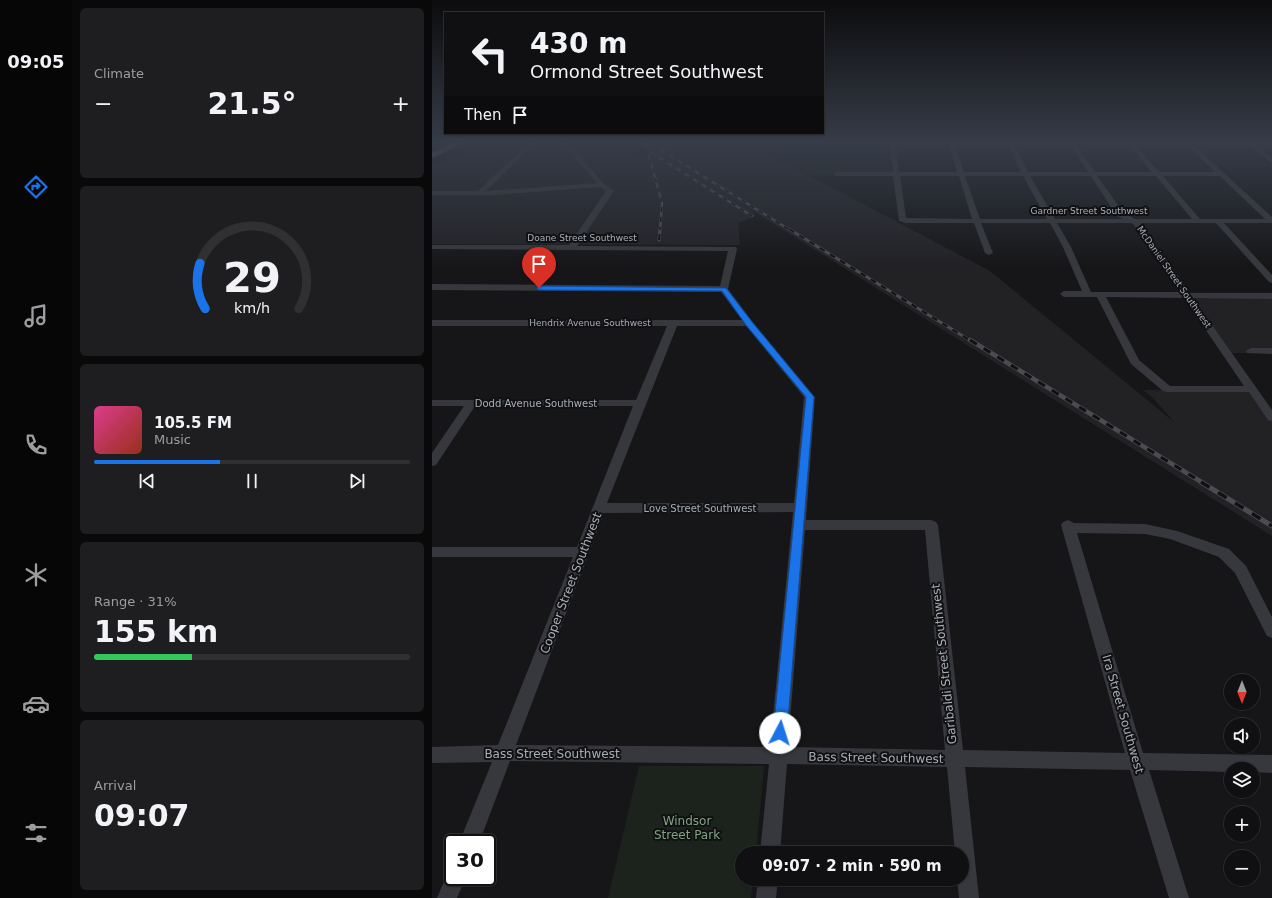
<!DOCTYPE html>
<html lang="en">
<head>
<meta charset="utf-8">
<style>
	body { margin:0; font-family:"DejaVu Sans",sans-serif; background:#1e1e20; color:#f1f3f6; height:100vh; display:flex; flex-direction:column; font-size:15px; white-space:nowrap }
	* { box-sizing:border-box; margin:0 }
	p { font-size:13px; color:#9c9d9f }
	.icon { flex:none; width:22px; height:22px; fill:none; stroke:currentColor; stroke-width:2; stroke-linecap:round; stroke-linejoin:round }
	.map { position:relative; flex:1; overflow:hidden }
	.side { display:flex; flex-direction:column; gap:8px; padding:8px; background:#09090a; width:360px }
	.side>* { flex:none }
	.guide { position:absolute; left:12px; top:12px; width:380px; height:122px; border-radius:0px; box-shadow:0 1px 3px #0004,0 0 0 1px #303032; background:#101012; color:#f1f3f6; overflow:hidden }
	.needle { width:26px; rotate:180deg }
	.tools { position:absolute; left:792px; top:674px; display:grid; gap:8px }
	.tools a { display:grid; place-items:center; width:36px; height:36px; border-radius:50%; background:#101012; box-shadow:0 1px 3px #0004,0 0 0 1px #303032; font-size:20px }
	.speed { position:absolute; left:12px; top:834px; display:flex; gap:8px; font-size:20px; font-weight:700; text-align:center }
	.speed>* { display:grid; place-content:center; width:52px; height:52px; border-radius:50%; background:#101012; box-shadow:0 1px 3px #0004,0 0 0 1px #303032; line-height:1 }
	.speed .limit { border:2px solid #111; border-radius:6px; background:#fff; color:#111 }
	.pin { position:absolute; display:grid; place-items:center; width:34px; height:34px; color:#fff; margin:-41px -17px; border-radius:50% 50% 50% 0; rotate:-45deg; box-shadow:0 0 4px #0007 }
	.pin .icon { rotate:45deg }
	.me { position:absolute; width:44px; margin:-22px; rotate:5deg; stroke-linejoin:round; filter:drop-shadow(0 0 3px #0008) }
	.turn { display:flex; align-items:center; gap:14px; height:84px; padding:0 20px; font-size:18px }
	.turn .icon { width:52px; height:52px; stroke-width:2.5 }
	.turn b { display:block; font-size:28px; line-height:34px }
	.then { display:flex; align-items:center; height:38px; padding:0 20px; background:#0003; gap:8px; font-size:15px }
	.big { font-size:30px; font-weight:700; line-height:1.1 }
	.side .tile { flex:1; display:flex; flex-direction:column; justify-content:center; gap:6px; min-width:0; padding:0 14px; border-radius:6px; background:#1e1e20 }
	.side .dial { align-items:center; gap:0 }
	.dial svg { height:104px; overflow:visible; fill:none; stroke:#303032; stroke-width:7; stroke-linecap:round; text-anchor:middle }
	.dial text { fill:#f1f3f6; stroke:none }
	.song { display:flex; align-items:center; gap:12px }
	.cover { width:48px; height:48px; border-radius:6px; background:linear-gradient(135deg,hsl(330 70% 55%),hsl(10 70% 35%)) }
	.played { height:4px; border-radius:2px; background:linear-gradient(90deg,#1a73e8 40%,#303032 40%) }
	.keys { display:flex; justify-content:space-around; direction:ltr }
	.heat { display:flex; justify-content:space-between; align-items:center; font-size:22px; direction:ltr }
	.charge { height:6px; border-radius:3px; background:linear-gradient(90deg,#34c759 31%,#303032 0) }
	.trip { position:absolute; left:303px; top:846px; width:234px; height:40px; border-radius:20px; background:#101012; box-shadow:0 1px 3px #0004,0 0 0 1px #303032; font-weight:700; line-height:40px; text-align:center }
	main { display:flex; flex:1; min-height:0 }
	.dock { display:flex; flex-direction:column; width:72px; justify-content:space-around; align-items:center; background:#060607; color:#9c9d9f }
	.dock .icon { width:28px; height:28px }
	.dock .active { color:#1a73e8 }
	.dock b { font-size:18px; color:#f1f3f6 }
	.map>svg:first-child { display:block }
	.built { fill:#222225 }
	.green { fill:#1c231d }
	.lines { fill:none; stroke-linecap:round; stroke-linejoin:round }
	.minor { fill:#37383d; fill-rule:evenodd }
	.highway { fill:#63676d; fill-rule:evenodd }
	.rail-far3-casing { stroke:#4a4c52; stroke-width:2.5 }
	.rail-far2-casing { stroke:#4a4c52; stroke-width:3 }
	.rail-far1-casing { stroke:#4a4c52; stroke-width:4.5 }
	.rail-casing { stroke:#4a4c52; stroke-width:5 }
	.rail-far3 { stroke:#111113; stroke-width:1.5; stroke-dasharray:5; stroke-linecap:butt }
	.rail-far2 { stroke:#111113; stroke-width:2; stroke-dasharray:6; stroke-linecap:butt }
	.rail-far1 { stroke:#111113; stroke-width:3; stroke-dasharray:8; stroke-linecap:butt }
	.rail { stroke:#111113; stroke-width:3.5; stroke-dasharray:10; stroke-linecap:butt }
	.route { fill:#1a73e8; stroke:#114b97 }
	.labels { text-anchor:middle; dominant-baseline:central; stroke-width:4; stroke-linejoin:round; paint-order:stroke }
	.far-street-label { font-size:9px; fill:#a8aeb7; stroke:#111113 }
	.street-label { font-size:10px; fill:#a8aeb7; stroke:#111113 }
	.near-street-label { font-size:12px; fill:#a8aeb7; stroke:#111113 }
	.near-park-label { font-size:12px; fill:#80a280; stroke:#111113 }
</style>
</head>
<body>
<main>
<nav class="dock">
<b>09:05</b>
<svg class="icon active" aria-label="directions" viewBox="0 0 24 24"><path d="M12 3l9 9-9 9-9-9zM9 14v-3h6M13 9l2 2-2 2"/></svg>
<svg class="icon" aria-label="music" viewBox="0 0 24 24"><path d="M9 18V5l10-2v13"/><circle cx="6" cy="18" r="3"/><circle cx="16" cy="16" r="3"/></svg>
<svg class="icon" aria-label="phone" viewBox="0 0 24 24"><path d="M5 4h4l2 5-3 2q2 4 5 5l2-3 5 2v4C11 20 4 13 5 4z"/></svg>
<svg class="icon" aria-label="climate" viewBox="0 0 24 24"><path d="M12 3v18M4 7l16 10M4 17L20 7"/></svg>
<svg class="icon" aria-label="car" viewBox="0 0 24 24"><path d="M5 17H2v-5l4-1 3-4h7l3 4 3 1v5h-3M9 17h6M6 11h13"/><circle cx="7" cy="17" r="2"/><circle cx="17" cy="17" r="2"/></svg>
<svg class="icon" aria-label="filters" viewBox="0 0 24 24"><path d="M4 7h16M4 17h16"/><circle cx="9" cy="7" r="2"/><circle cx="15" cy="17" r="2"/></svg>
</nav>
<section class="side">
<div class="tile"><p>Climate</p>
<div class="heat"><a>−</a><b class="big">21.5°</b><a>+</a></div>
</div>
<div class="tile dial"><svg viewBox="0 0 100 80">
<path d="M14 69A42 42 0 1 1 86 69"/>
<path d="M14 69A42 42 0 0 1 10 34" stroke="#1a73e8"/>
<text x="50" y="56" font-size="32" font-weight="700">29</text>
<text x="50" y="72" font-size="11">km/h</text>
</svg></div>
<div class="tile">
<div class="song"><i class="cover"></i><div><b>105.5 FM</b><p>Music</p></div></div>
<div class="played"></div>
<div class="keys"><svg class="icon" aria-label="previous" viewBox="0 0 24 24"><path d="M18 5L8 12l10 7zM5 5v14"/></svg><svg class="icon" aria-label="pause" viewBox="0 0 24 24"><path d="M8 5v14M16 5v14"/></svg><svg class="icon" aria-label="next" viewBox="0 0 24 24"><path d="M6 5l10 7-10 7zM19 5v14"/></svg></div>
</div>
<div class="tile"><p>Range · 31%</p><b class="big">155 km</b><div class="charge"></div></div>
<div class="tile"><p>Arrival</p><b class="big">09:07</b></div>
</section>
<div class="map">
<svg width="840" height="898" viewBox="0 0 840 898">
	<rect width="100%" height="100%" fill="#161618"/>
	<path class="built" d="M52,142H195L206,157H217L218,150L202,142H314L558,271L742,422L721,398L711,390L824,389L840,412V536L321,211L324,216L306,223L308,245H305L0,244V165Z
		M756,295H840V353H798Z"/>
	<path class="green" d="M315,142H455L459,175H379Z
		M207,766H332L324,853H310V879H321L319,898H176Z"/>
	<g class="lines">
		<path class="minor" d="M98,142H104L54,191L165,183L129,142H135L172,184L182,191L145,246L304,247L305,249L296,289L320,321L383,397L374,520H499L504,522L506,525L531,750L693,753L629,525L631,522L636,520L642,523L713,524L745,531L797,549L814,566L840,617V638L835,636L803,573L787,557L738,539L713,534L645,533L711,753L840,755V773L821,772V769H799V772L717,770L757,898H737L698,770L533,767L547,898H527L525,879H530V853H523L515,767L355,764L348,853H328L337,764L78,761L47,843H27L60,762L0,763V747L66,745L141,557H0V547H145L201,406H43L4,465L0,466V453L32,406H0V400H204L235,326H0V320H310L289,292L0,290V284L288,286L296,251L0,249V245H137L174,191L169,187L64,195H0V191H46ZM245,326H314L372,397L362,503H175ZM361,512L338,747L84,745L172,513ZM373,530H493L513,750L356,747Z
			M457,142H463L467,172H525L516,142H522L532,172H589L575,142H581L596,172H656L636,142H642L663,172H720L695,142H701L727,172H783L752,142H758L840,217V223H792L840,275V283L837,282L784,223H709L758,293H840V299L761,298L840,410V421L836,420L817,392H735L731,391L699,364L665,297H632L628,294L632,291H650L631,247L618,223H549L561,253L557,255L553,253L542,223H474L467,221L461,176H404L401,174L404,172H461ZM468,176H527L540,219L474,218ZM533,176H591L615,219H548ZM598,176H659L685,216L691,219H623ZM665,176H724L760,219H703L691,212ZM731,176H788L833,219H768ZM625,223H700L702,225L749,292H659L639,247ZM674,297L752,298L812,386H738L707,360Z
			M813,142H820L840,158V163Z
			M819,348H840V354L815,353L814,351Z
			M21,868V877H34L25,898H5L17,870Z
			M326,879H346L344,898H324Z"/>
		<path class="highway" d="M23,142H34L0,158V152Z"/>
		<g class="rail-far3-casing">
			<path id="rail-far3" d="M208,142L220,153L320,216
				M216,142L358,230
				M215,149L230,203L228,230"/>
		</g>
		<g class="rail-far2-casing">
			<path id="rail-far2" d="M357,229L539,341
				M227,240L228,229"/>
		</g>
		<g class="rail-far1-casing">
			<path id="rail-far1" d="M538,340L771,483"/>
		</g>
		<g class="rail-casing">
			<path id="rail" d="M769,482L840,526"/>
		</g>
		<use href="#rail-far3" class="rail-far3"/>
		<use href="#rail-far2" class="rail-far2"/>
		<use href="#rail-far1" class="rail-far1"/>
		<use href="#rail" class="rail"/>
	</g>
	<linearGradient id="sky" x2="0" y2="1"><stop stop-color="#0c0c0d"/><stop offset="0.53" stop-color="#363c48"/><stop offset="1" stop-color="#363c48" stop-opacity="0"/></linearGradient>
	<rect width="840" height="268" fill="url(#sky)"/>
	<path class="route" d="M105,286L294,288L320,322L382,397L355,733L353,737L348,739L343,737L341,733L374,397L314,325L290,291L107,290L105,289Z"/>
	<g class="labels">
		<g class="far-street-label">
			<text x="657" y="211">Gardner Street Southwest</text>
			<text x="150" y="238">Doane Street Southwest</text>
			<text transform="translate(742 277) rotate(55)">McDaniel Street Southwest</text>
			<text x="158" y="323">Hendrix Avenue Southwest</text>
		</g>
		<g class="street-label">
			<text x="104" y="403">Dodd Avenue Southwest</text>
			<text x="268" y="508">Love Street Southwest</text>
		</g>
		<g class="near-street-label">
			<text transform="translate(139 583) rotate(-69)">Cooper Street Southwest</text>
			<text transform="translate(512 664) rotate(-96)">Garibaldi Street Southwest</text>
			<text transform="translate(691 714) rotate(74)">Ira Street Southwest</text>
			<text x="120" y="754">Bass Street Southwest</text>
			<text transform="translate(444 758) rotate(1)">Bass Street Southwest</text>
		</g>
		<g class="near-park-label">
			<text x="255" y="821">Windsor<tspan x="255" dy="14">Street Park</tspan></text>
		</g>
	</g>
</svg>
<div class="tools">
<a><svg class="needle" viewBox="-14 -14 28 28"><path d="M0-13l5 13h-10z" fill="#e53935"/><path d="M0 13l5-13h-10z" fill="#9c9d9f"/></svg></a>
<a><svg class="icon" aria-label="sound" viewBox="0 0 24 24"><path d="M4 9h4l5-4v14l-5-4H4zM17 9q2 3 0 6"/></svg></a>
<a><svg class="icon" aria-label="layers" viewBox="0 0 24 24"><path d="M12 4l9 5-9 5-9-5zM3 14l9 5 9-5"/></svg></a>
<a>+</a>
<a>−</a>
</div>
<div class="speed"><div class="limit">30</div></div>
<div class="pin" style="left:107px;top:288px;background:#d93025"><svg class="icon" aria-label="arrive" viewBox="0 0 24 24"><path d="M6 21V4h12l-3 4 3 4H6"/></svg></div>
<svg class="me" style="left:348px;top:733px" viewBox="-20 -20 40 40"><circle r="19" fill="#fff"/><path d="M0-13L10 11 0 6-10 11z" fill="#1a73e8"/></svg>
<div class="trip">09:07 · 2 min · 590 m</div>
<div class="guide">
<div class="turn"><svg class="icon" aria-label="left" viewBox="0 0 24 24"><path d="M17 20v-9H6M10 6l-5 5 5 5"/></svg><div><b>430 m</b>Ormond Street Southwest</div></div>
<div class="then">Then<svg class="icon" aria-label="arrive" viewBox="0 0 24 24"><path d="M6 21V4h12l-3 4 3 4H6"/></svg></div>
</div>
</div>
</main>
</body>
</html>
